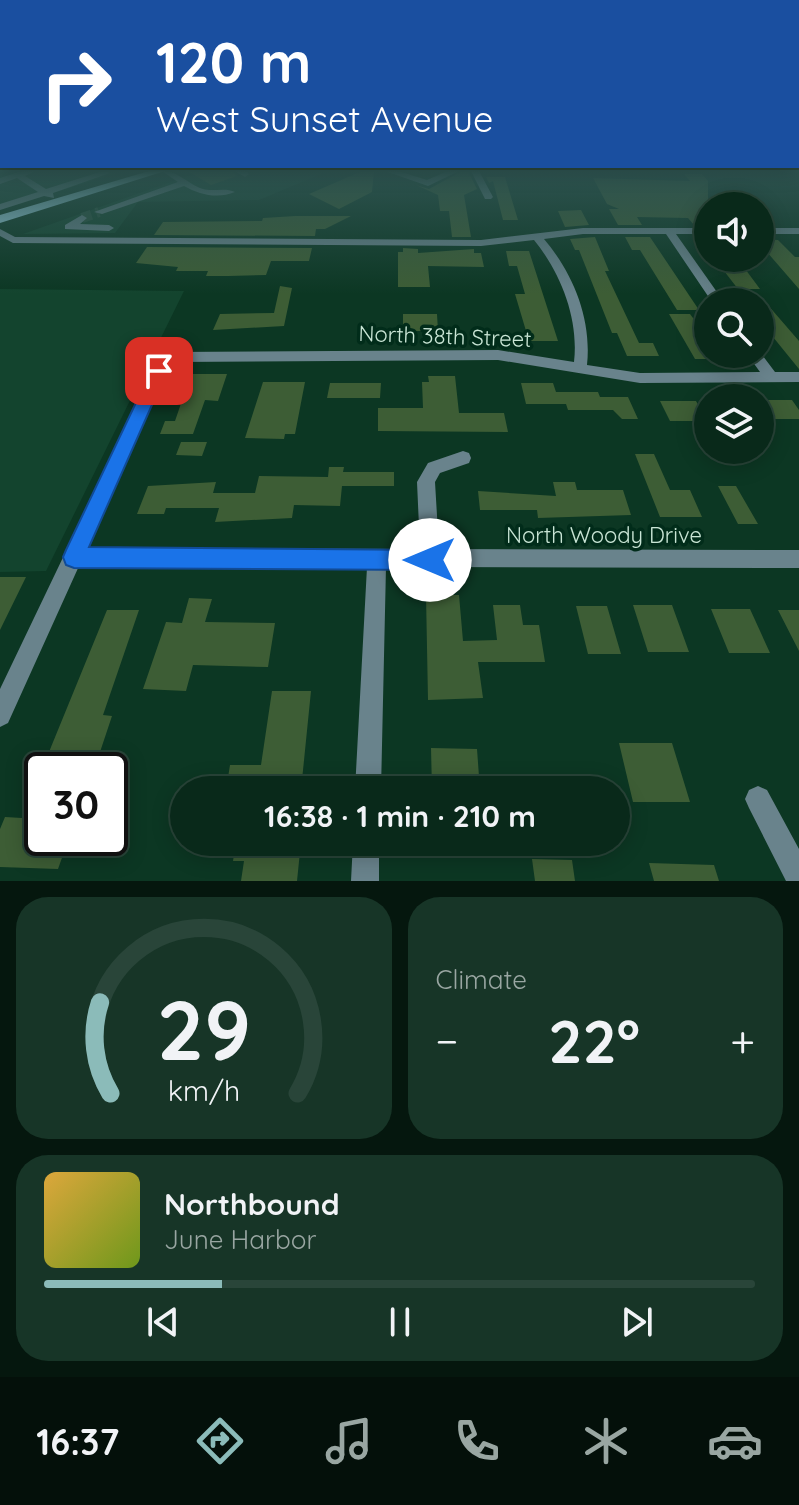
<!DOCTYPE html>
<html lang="en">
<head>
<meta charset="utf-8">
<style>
	body { margin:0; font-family:Quicksand,sans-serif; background:#173527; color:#f1f3f6; height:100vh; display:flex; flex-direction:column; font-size:30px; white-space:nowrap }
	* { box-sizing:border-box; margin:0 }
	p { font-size:26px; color:#99a6a2 }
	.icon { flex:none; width:44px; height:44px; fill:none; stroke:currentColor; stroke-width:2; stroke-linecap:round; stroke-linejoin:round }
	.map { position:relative; height:881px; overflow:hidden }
	.panel { display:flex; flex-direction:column; gap:16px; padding:16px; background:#05170e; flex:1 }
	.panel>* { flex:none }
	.banner { position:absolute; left:0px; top:0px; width:800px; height:168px; box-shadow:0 4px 20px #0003,0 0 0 2px #294539; background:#1a4fa0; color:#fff; overflow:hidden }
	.tools { position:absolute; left:694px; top:192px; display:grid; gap:16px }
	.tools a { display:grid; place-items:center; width:80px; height:80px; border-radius:50%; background:#09291a; box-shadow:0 4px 20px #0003,0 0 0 2px #294539; font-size:40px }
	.speed { position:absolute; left:24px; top:752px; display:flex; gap:16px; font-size:40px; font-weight:700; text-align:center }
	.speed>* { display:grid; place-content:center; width:104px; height:104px; border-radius:50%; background:#09291a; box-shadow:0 4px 20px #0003,0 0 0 2px #294539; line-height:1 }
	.speed .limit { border:4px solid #111; border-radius:12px; background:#fff; color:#111 }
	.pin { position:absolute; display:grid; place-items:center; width:68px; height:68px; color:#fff; margin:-34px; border-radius:16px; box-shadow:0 4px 12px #0006 }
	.me { position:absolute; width:88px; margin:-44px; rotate:270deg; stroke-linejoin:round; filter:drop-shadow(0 0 6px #0008) }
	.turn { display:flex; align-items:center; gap:28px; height:168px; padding:0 24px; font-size:36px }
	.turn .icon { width:104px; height:104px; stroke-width:2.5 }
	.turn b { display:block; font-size:56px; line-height:68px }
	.big { font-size:60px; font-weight:700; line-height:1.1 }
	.panel .card { flex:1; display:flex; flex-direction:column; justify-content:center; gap:12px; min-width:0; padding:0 28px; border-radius:32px; background:#173527 }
	.panel .dial { align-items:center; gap:0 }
	.dial svg { height:208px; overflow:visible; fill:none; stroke:#294539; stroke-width:7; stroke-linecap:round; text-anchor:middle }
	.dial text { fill:#f1f3f6; stroke:none }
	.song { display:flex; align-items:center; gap:24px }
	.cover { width:96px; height:96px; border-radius:12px; background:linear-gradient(135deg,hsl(40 70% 55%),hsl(80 70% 35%)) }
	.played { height:8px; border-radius:4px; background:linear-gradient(90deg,#8bbbb9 25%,#294539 25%) }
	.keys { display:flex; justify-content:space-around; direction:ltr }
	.heat { display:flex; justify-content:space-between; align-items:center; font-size:44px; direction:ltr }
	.panel .tiles { flex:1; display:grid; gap:16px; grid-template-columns:1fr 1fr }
	.card:last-child { grid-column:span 2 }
	.trip { position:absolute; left:170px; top:776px; width:460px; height:80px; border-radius:40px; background:#09291a; box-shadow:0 4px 20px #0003,0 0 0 2px #294539; font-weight:700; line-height:80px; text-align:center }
	.menu { display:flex; height:128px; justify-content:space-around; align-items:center; background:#04100a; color:#99a6a2 }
	.menu .icon { width:56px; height:56px }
	.menu .current { color:#8bbbb9 }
	.menu b { font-size:36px; color:#f1f3f6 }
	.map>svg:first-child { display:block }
	.built { fill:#13442e }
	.building { fill:#3d5d35 }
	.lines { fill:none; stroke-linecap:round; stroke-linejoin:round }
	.minor-tunnel { stroke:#28513e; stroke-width:10; stroke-dasharray:10 5; stroke-linecap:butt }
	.minor { fill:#69838c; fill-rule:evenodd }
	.major { fill:#a1d9eb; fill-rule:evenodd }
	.route { fill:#1a73e8; stroke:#114b97; stroke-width:2 }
	.labels { text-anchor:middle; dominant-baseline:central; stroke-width:7; stroke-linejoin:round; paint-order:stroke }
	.street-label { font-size:22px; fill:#c9e5d5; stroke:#012c1a }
</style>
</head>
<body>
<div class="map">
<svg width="799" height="881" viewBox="0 0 799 881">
	<rect width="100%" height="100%" fill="#0c3723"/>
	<path class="built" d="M9,171H123L0,210V174Z
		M202,171H328L259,200L138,202L115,233L23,234Z
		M0,289L184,291L46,571L0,572Z"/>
	<path class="building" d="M188,171H232L237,176L211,185Z
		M362,171H374L372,192L339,209L309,194Z
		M462,171H468L477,189L464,195L471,237H452L449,211H440L438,195L416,185L429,189Z
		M684,174H702L708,181V225H694L688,218L637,217L642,225H618L609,209H619L607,204L593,178L690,181Z
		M486,177H505L518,220H503L493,181L489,183Z
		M581,210L589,225L565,227L558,211Z
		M295,216H351L325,229H316L315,236L154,235L163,222L262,221L263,218Z
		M595,237L609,271H605L639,343H653L659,356H627L617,333H612L579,250H575L570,239Z
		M625,237H650L699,310H677L640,250H632Z
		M760,239L778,240L795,257H799V289L760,244Z
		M147,247L312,248L309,261H271L266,275L228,276H206L208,271H176L178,267L136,263Z
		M403,248L418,249V253L474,249V253H481L484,267L428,266L430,287H398V252H403Z
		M506,251H529L558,341H529L515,294H525L517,266H509Z
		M714,258H737L760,289H738Z
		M280,286L292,288L284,326L213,330L220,314L274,313Z
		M760,296L799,341V369L760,321Z
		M403,314H437L438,331H403Z
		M669,314H690L708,338V354H715L718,359H695Z
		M191,374H227L218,401L205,400L193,434H160L165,421H175Z
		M428,376H455L459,413H504L508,432L378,431V408H423L422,382H429Z
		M263,382H305L295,434H285L284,439L245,438Z
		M330,383H381L380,398H327Z
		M521,383H553L556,392H598L600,397H628L638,419H622L613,410H568L566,404H526Z
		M760,400H792L799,410V419H769Z
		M660,401H696L707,421H670Z
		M181,442H207L202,456L176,455Z
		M635,454H654L670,490H690L702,517H660Z
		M329,467H344L343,472H394V486H342L340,506L294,505L292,518L215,522L219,508H166L164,514H137L148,486L216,482L213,493H255L259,476L328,477Z
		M553,482H575L577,490H623L631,515L538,518L537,510H480L478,491L556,496Z
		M718,486H736L758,524H738Z
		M0,577H26L0,630Z
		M426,595H459L463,641L497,640L493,605H520L523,625H539L545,662H478L483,698L428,700Z
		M189,598L212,599L205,622L275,623L268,667L193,665L186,691L143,689L166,622L182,623Z
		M633,605H672L689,652H648Z
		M576,606H607L621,654H588Z
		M711,609H750L770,653H729Z
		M107,610H139L103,715L112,716L94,770H42V838H69L58,869L0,867V829L5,817L22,818Z
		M778,610H799V651Z
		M272,691H311L301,790H226L230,765H261Z
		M619,743H672L690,802H633Z
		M431,748L477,749L480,790H432Z
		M236,842H301L297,881H241L244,861H233Z
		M532,859L572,860L575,881H535Z
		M649,863L714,865L719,881H654Z"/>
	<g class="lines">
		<path class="minor-tunnel" d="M82,218L99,212"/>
		<path class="minor" d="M22,171H35L25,176L46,189L103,171L110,173L53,193L54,198L44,196L0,210V204L38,192L17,178L0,184V178Z
			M162,171C179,171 187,184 203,189C213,192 225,187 235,192C218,199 200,195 184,186L102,214L94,212L178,182Z
			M235,171H246L249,174L245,177Z
			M385,171H398L427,180L448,171H459L428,186Z
			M471,171H479L493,197L491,199H485Z
			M82,215L87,218L80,224L109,225L114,228L109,231L65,229V225Z
			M583,228H708V234H676L724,302H712L666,234H583L544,239C573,273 592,319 587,365L640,373L760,372L747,354L760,352L775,372H799V382L640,383L498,360L175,362L169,365L87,548L420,549L417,482L428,463L463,451L469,453L471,458L469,463L440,473L435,482L439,549L799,550V568L435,567L430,569L386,567L381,790H355L367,567L79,566L8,723L0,727V689L158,359L173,352L498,350L574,362C579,319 561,273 534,240L481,246L13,243L0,236V229L15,237L481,240Z
			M760,228H799V234H760Z
			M758,786L767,790L799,849V881H786L749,808L745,799L749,790Z
			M353,842H379V881H351Z"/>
		<path class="major" d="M149,171H165L0,223V215Z"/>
	</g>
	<linearGradient id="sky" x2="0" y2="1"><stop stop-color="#071e13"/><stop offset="0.58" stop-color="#2e5350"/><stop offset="1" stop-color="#2e5350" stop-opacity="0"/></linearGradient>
	<rect width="799" height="294" fill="url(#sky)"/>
	<path class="route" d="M159,365L167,371L89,547L430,550L438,553L441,560L438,567L430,570L74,568L66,565L63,557L66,550L151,371Z"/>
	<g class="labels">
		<g class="street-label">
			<text transform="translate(445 336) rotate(2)">North 38th Street</text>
			<text x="604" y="535">North Woody Drive</text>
		</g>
	</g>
</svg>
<div class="tools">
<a><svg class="icon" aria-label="sound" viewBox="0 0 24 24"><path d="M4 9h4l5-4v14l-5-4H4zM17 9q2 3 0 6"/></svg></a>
<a><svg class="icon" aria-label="search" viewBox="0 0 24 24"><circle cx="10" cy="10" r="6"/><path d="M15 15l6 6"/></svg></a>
<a><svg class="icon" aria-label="layers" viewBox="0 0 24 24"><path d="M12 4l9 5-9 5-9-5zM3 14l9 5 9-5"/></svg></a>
</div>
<div class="speed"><div class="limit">30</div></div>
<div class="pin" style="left:159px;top:371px;background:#d93025"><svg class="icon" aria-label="arrive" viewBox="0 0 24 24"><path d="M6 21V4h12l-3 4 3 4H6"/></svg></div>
<svg class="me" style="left:430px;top:560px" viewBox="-20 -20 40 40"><circle r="19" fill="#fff"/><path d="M0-13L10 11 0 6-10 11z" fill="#1a73e8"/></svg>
<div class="trip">16:38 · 1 min · 210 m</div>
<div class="banner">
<div class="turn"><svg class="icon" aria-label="right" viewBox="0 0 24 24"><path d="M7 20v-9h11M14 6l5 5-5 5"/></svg><div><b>120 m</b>West Sunset Avenue</div></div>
</div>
</div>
<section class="panel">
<div class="tiles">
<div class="card dial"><svg viewBox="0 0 100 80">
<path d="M14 69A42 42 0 1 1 86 69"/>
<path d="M14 69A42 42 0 0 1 10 34" stroke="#8bbbb9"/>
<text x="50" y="56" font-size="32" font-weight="700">29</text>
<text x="50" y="72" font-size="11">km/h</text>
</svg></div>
<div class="card"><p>Climate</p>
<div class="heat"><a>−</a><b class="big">22°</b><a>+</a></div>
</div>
<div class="card">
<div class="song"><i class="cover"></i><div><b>Northbound</b><p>June Harbor</p></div></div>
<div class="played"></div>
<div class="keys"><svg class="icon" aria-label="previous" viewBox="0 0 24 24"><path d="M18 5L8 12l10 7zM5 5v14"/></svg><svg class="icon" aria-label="pause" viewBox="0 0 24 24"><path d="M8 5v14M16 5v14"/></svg><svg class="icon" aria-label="next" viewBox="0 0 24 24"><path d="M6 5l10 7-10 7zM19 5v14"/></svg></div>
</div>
</div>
</section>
<nav class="menu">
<b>16:37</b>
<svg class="icon current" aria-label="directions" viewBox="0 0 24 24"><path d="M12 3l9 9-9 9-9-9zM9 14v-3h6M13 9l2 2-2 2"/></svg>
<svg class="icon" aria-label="music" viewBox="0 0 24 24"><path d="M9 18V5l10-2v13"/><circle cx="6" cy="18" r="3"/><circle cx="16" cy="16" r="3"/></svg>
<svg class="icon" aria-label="phone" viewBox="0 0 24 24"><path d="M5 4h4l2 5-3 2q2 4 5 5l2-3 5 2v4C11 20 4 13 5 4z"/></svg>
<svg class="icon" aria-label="climate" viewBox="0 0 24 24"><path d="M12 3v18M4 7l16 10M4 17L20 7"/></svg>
<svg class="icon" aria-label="car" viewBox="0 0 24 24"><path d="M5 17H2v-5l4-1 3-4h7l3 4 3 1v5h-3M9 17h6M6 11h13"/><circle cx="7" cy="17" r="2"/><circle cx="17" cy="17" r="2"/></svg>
</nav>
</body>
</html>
